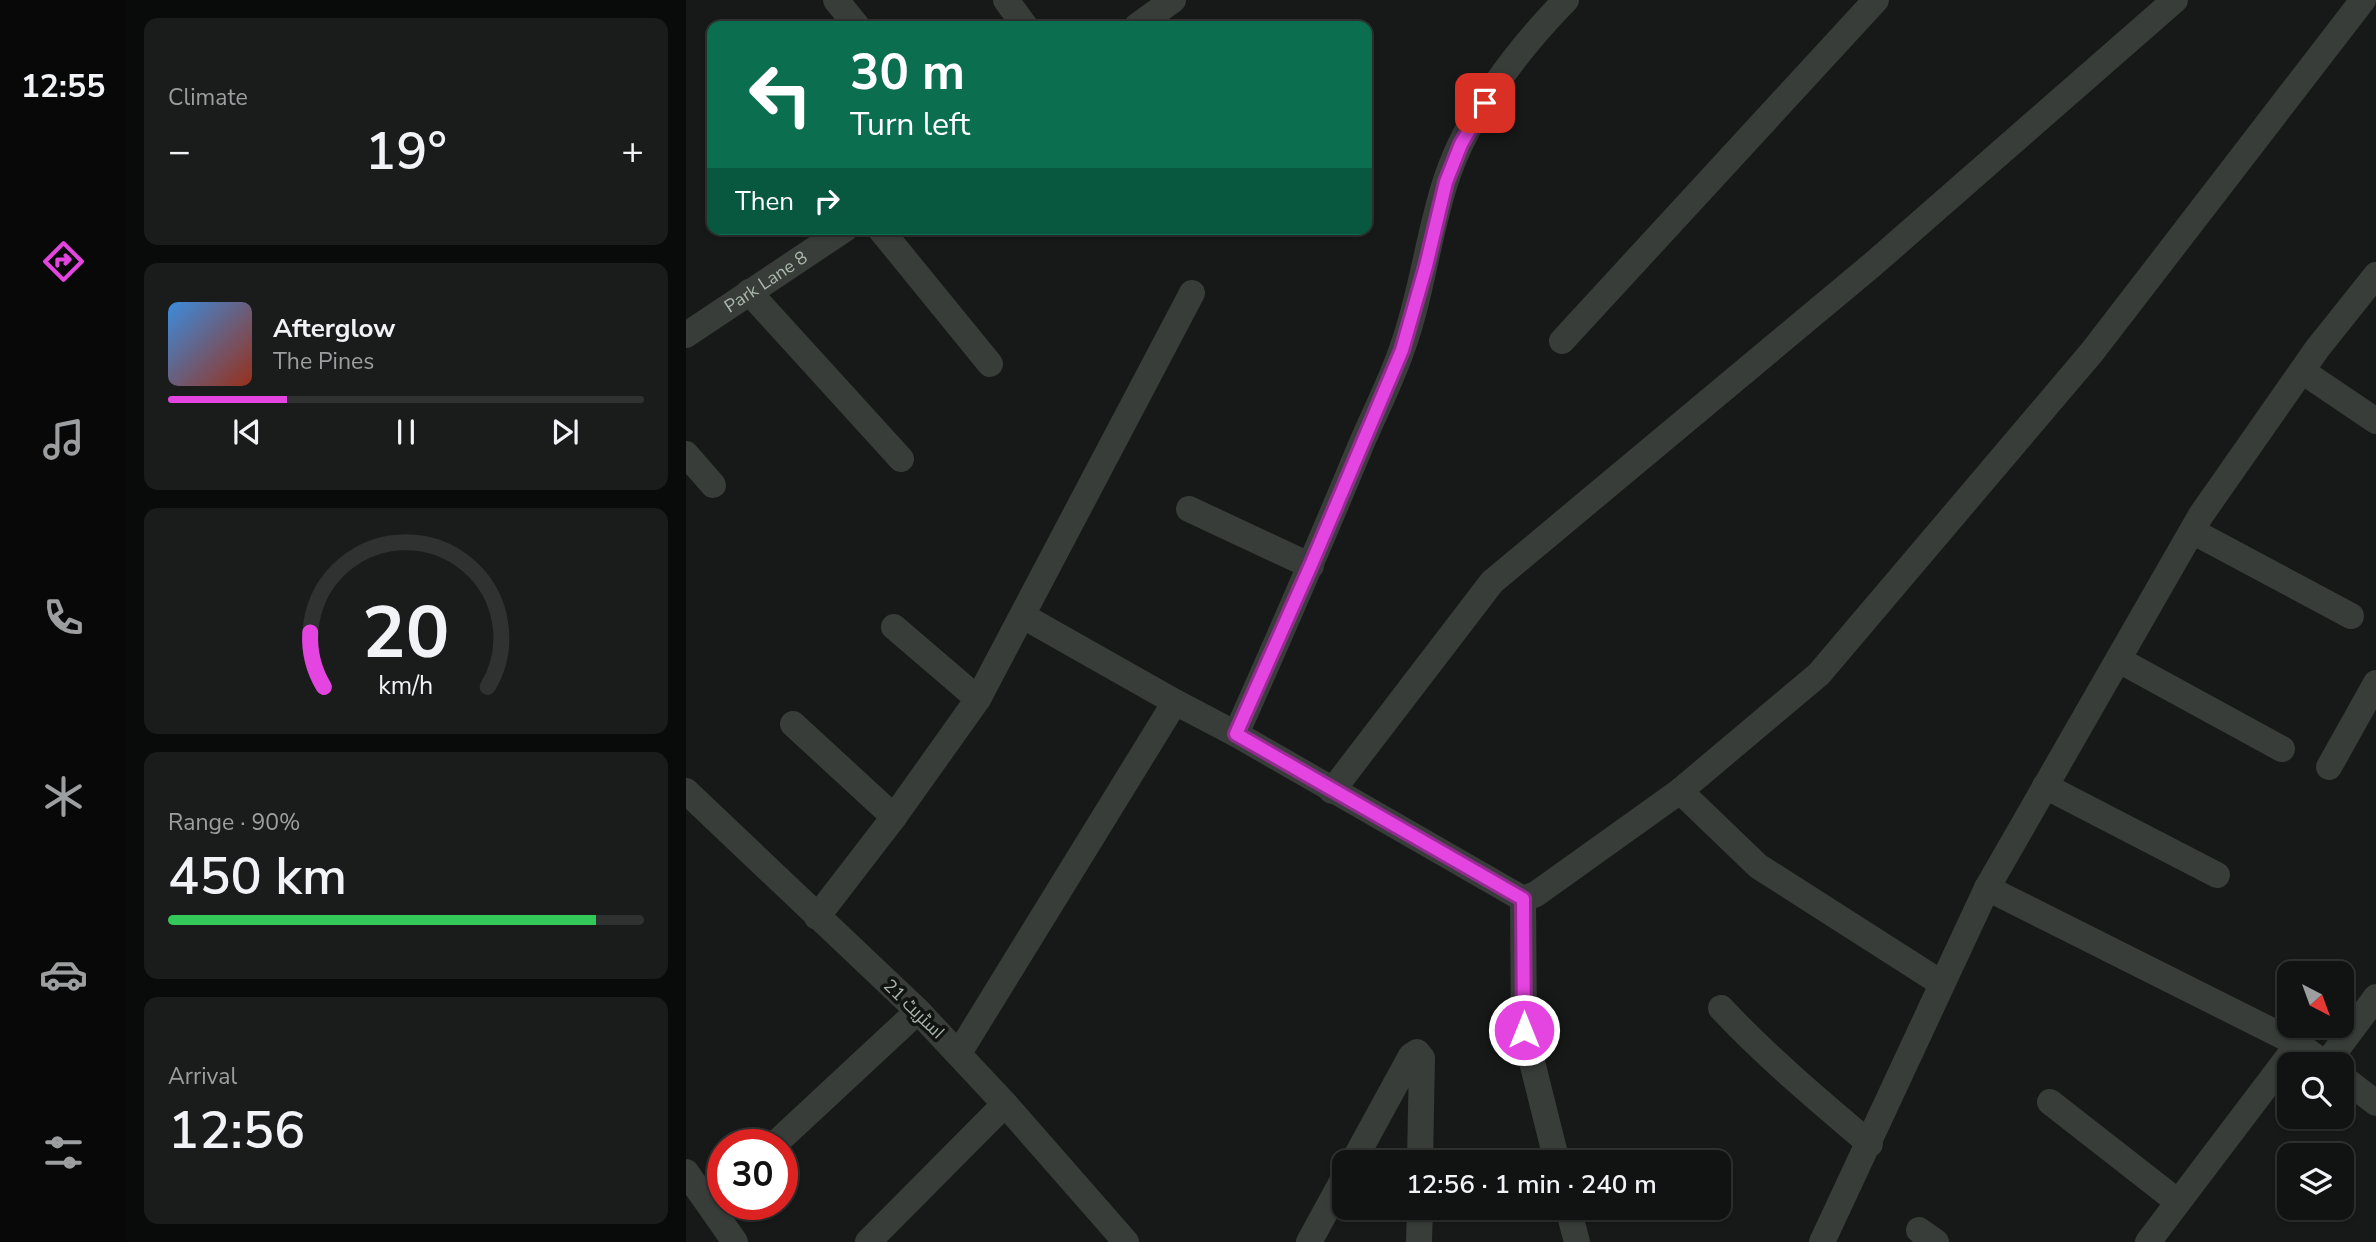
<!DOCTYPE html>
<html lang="en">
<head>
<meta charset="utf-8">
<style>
	body { margin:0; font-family:"Nunito Sans",Cairo,sans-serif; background:#1a1c1b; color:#f1f3f6; height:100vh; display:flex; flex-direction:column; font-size:26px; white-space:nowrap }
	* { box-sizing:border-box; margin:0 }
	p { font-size:23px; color:#9c9e9f }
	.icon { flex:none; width:38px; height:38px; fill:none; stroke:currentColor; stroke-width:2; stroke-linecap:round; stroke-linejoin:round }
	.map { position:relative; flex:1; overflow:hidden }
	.side { display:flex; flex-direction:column; gap:18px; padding:18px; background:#090a0a; width:560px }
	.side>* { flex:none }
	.banner { position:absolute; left:21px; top:21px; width:665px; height:214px; border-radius:14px; box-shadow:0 2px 5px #0004,0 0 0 2px #303232; background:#0b6e4f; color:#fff; overflow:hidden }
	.needle { width:46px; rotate:139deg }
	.controls { position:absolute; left:1591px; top:961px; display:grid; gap:14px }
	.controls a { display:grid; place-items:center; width:77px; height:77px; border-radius:14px; background:#111312; box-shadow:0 2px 5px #0004,0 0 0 2px #303232; font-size:35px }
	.speed { position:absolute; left:21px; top:1129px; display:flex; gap:14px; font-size:35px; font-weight:700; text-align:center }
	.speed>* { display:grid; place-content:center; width:91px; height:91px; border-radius:50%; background:#111312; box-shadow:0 2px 5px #0004,0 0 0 2px #303232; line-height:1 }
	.speed .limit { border:10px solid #d22; background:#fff; color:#111 }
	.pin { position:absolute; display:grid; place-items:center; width:60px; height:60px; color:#fff; margin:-30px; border-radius:14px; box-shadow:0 4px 10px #0006 }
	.me { position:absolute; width:77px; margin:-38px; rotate:0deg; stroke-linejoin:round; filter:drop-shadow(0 0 5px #0008) }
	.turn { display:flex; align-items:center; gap:24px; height:147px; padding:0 28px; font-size:32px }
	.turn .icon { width:91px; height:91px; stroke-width:2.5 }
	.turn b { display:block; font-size:49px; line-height:60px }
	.then { display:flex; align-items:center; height:66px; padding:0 28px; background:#0003; gap:14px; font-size:26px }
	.big { font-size:52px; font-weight:600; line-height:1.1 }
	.side .card { flex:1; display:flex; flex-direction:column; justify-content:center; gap:10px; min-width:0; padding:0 24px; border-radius:14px; background:#1a1c1b }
	.side .dial { align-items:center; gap:0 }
	.dial svg { height:182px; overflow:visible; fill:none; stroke:#303232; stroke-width:7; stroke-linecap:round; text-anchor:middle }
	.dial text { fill:#f1f3f6; stroke:none }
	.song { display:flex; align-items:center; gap:21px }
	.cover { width:84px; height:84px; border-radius:10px; background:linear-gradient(135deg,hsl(210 70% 55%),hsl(10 70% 35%)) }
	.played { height:7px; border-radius:4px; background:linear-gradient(90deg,#e444e0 25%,#303232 25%) }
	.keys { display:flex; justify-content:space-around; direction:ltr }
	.heat { display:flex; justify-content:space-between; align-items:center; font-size:38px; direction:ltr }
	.charge { height:10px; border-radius:5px; background:linear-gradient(90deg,#34c759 90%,#303232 0) }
	.trip { position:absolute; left:646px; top:1150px; width:399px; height:70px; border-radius:14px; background:#111312; box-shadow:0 2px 5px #0004,0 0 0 2px #303232; font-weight:600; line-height:70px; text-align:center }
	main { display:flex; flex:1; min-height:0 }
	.dock { display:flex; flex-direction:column; width:126px; justify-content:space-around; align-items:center; background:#070807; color:#9c9e9f }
	.dock .icon { width:49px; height:49px }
	.dock .current { color:#e444e0 }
	.dock b { font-size:32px; color:#f1f3f6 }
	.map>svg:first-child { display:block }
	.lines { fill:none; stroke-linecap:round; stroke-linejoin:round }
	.street { stroke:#383d39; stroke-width:26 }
	.route-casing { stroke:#942c92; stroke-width:18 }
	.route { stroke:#e444e0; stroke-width:12 }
	.labels { text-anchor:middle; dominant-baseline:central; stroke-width:7; stroke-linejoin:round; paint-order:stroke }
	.street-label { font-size:18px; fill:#aab7ab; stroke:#121413 }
</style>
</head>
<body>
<main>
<nav class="dock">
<b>12:55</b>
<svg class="icon current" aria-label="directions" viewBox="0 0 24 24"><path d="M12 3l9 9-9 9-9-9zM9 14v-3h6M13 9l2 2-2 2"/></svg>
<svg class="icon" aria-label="music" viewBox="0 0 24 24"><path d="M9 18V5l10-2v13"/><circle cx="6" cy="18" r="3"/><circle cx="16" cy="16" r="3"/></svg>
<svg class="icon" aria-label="phone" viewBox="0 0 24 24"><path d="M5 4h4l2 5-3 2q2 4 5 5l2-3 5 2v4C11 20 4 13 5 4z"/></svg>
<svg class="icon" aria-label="climate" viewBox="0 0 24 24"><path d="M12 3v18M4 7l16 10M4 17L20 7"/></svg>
<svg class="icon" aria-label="car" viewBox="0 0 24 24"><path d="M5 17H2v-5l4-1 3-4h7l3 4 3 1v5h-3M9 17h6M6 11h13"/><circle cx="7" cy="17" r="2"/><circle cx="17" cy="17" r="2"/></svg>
<svg class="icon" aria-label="filters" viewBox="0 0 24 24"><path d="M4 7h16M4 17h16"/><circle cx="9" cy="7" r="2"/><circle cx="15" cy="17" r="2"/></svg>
</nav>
<section class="side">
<div class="card"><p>Climate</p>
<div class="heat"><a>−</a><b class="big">19°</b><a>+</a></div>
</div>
<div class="card">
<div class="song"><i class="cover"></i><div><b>Afterglow</b><p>The Pines</p></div></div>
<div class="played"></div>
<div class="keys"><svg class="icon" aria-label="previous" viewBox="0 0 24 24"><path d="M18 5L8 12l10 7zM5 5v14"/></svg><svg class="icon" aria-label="pause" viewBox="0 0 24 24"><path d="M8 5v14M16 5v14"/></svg><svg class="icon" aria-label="next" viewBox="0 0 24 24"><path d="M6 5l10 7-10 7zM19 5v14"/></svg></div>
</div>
<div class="card dial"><svg viewBox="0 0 100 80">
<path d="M14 69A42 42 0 1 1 86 69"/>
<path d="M14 69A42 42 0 0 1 8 45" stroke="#e444e0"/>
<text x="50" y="56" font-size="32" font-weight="700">20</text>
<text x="50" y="72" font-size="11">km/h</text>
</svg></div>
<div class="card"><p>Range · 90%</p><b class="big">450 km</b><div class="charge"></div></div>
<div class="card"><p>Arrival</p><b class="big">12:56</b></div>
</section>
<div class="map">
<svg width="1690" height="1242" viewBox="0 0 1690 1242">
	<rect width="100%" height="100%" fill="#171918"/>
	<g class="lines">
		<g class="street">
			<path d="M150,0L171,26"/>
			<path d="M320,0L339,26"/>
			<path d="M451,26L487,0"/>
			<path d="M194,229L304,364"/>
			<path d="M63,292L215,459"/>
			<path id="s1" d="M0,335L159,229"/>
			<path d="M876,341L1190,0"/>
			<path d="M1616,371L1690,421"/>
			<path d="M0,454L27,485"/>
			<path d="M503,509L625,566"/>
			<path d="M1506,531L1665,616"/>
			<path d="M337,616L489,702"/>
			<path d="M208,627L292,699"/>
			<path d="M1433,660L1596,749"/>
			<path d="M107,724L208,817"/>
			<path d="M1643,767L1690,683"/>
			<path d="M1359,786L1531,875"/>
			<path d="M0,791L232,1011L319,1104L440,1242"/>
			<path d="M646,791L806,582L1186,265L1489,0"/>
			<path d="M994,791L1072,866L1255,983"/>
			<path d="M1301,888L1612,1044L1639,1064"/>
			<path d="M837,899L850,894L994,791L1133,674L1406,352L1677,0"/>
			<path d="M837,899L550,734C592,640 633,546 672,452C686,418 704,384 716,349C736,294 742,235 760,180C781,115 833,48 880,0"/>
			<path d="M837,899L838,1030L871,1162"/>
			<path d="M131,917L208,817L292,699L506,293"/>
			<path d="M1035,1008C1081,1057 1132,1100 1184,1144"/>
			<path d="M273,1053L489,702L550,734"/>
			<path d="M1640,1064L1690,997"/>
			<path d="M1656,1077L1690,1103"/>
			<path d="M1364,1102L1492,1202"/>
			<path d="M89,1144L232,1011"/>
			<path d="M667,1162L725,1056L731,1052L736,1058L734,1162"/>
			<path d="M0,1172L49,1242"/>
			<path d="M882,1208L891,1242"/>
			<path d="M1233,1230L1250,1242"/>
			<path d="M182,1242L319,1104"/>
			<path d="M623,1242L658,1178"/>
			<path d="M733,1242L734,1208"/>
			<path d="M1136,1242L1301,888L1515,515L1631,349L1690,275"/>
			<path d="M1462,1242L1612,1044"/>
		</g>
	</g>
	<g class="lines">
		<g class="route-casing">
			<path id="route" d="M799,103L775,144L760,182L740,266L716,350L625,565L550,734L837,899L838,1030"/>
		</g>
		<use href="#route" class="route"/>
	</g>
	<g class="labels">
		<g class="street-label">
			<text stroke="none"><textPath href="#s1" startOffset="96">Park Lane 8</textPath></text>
			<text transform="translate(228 1009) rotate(44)">اسٹریٹ 21</text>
		</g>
	</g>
</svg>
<div class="controls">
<a><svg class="needle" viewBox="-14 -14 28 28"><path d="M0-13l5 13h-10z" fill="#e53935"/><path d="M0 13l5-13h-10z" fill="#9c9e9f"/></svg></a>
<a><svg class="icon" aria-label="search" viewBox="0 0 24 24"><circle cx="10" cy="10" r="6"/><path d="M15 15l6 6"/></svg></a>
<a><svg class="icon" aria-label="layers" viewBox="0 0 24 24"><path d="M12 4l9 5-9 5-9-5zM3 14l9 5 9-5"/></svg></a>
</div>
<div class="speed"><div class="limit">30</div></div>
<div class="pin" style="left:799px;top:103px;background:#d93025"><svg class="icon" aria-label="arrive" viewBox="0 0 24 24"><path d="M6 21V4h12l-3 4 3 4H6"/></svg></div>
<svg class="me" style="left:838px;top:1030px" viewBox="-20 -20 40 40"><circle r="17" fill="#e444e0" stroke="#fff" stroke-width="3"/><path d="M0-11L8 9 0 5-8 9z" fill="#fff"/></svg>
<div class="trip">12:56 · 1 min · 240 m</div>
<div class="banner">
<div class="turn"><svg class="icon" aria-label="left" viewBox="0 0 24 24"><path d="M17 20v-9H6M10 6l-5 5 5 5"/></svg><div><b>30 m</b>Turn left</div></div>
<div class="then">Then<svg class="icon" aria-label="right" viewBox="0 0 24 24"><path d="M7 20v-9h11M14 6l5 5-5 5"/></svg></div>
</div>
</div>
</main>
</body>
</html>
